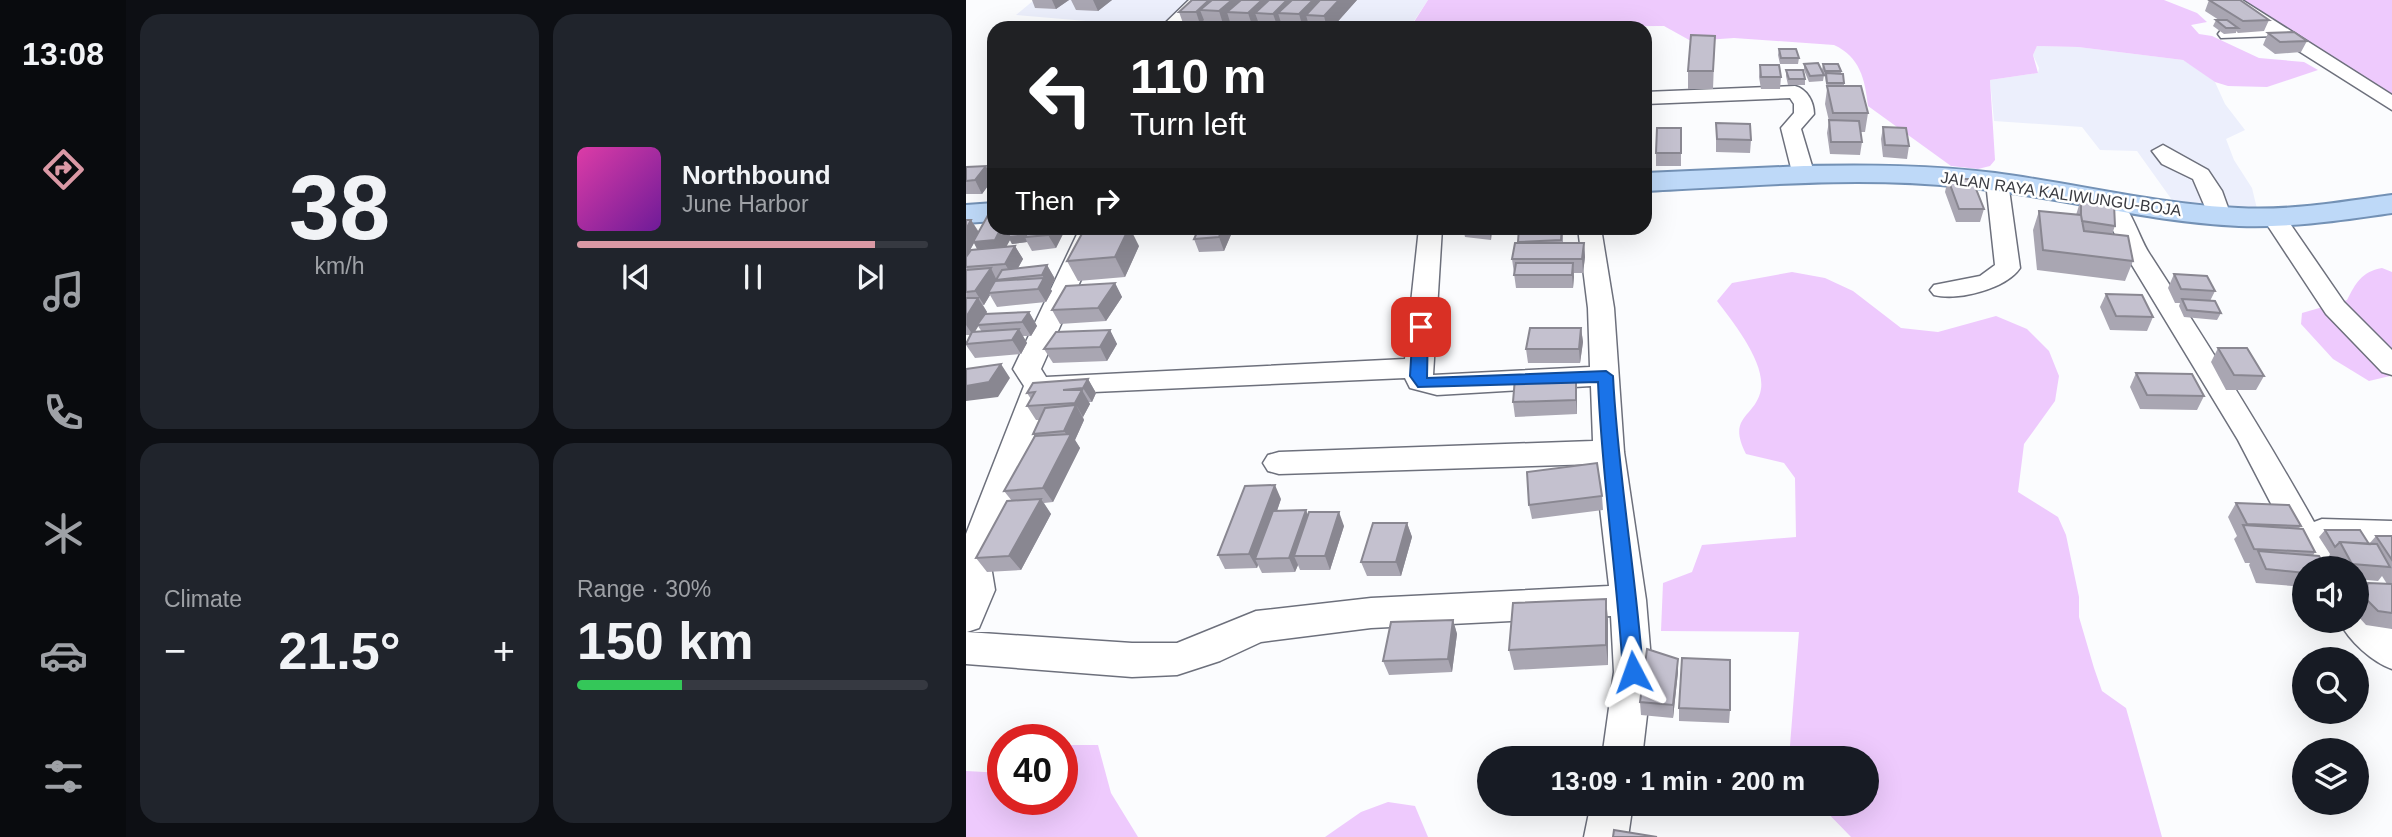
<!DOCTYPE html>
<html lang="en">
<head>
<meta charset="utf-8">
<style>
	body { margin:0; font-family:Helvetica,sans-serif; background:#20242c; color:#f1f3f6; height:100vh; display:flex; flex-direction:column; font-size:26px; white-space:nowrap }
	* { box-sizing:border-box; margin:0 }
	p { font-size:23px; color:#9ea1a6 }
	.icon { flex:none; width:38px; height:38px; fill:none; stroke:currentColor; stroke-width:2; stroke-linecap:round; stroke-linejoin:round }
	.map { position:relative; flex:1; overflow:hidden }
	.drawer { display:flex; flex-direction:column; gap:14px; padding:14px; background:#0d0f14; width:840px }
	.drawer>* { flex:none }
	.hud { position:absolute; left:21px; top:21px; width:665px; height:214px; border-radius:21px; box-shadow:0 7px 28px #0002; background:#202124; color:#fff; overflow:hidden }
	.buttons { position:absolute; left:1326px; top:556px; display:grid; gap:14px }
	.buttons a { display:grid; place-items:center; width:77px; height:77px; border-radius:50%; background:#171b24; box-shadow:0 7px 28px #0002; font-size:35px }
	.speed { position:absolute; left:21px; top:724px; display:flex; gap:14px; font-size:35px; font-weight:700; text-align:center }
	.speed>* { display:grid; place-content:center; width:91px; height:91px; border-radius:50%; background:#171b24; box-shadow:0 7px 28px #0002; line-height:1 }
	.speed .limit { border:10px solid #d22; background:#fff; color:#111 }
	.pin { position:absolute; display:grid; place-items:center; width:60px; height:60px; color:#fff; margin:-30px; border-radius:14px; box-shadow:0 4px 10px #0006 }
	.me { position:absolute; width:77px; margin:-38px; rotate:356deg; stroke-linejoin:round; filter:drop-shadow(0 0 5px #0008) }
	.turn { display:flex; align-items:center; gap:24px; height:147px; padding:0 28px; font-size:32px }
	.turn .icon { width:91px; height:91px; stroke-width:2.5 }
	.turn b { display:block; font-size:49px; line-height:60px }
	.then { display:flex; align-items:center; height:66px; padding:0 28px; background:#0003; gap:14px; font-size:26px }
	.big { font-size:52px; font-weight:700; line-height:1.1 }
	.drawer .tile { flex:1; display:flex; flex-direction:column; justify-content:center; gap:10px; min-width:0; padding:0 24px; border-radius:21px; background:#20242c }
	.drawer .dial { align-items:center; gap:0 }
	.dial b { font-size:91px; line-height:1 }
	.song { display:flex; align-items:center; gap:21px }
	.cover { width:84px; height:84px; border-radius:10px; background:linear-gradient(135deg,hsl(320 70% 55%),hsl(280 70% 35%)) }
	.played { height:7px; border-radius:4px; background:linear-gradient(90deg,#da99a5 85%,#363941 85%) }
	.keys { display:flex; justify-content:space-around; direction:ltr }
	.heat { display:flex; justify-content:space-between; align-items:center; font-size:38px; direction:ltr }
	.charge { height:10px; border-radius:5px; background:linear-gradient(90deg,#34c759 30%,#363941 0) }
	.drawer .tiles { flex:1; display:grid; gap:14px; grid-template-columns:repeat(2,1fr) }
	.trip { position:absolute; left:511px; top:746px; width:402px; height:70px; border-radius:35px; background:#171b24; box-shadow:0 7px 28px #0002; font-weight:700; line-height:70px; text-align:center }
	main { display:flex; flex:1; min-height:0 }
	.menu { display:flex; flex-direction:column; width:126px; justify-content:space-around; align-items:center; background:#090b0e; color:#9ea1a6 }
	.menu .icon { width:49px; height:49px }
	.menu .current { color:#da99a5 }
	.menu b { font-size:32px; color:#f1f3f6 }
	.map>svg:first-child { display:block }
	.built { fill:#eceffc }
	.green { fill:#eecafd }
	.lines { fill:none; stroke-linecap:round; stroke-linejoin:round }
	.minor-casing { stroke:#6d707c; stroke-width:3 }
	.major-casing { stroke:#7391b5; stroke-width:4 }
	.minor { fill:#fff; fill-rule:evenodd }
	.major { fill:#bed9f8; fill-rule:evenodd }
	.wall { fill:#a9a6b2; fill-rule:evenodd }
	.shaded-wall { fill:#898791 }
	.building { fill:#c4c1cf; stroke:#898791; stroke-width:2 }
	.route { fill:#1a73e8; stroke:#114b97; stroke-width:2 }
	.labels { text-anchor:middle; dominant-baseline:central; stroke-width:5; stroke-linejoin:round; paint-order:stroke }
	.far-street-label { font-size:16px; fill:#3a3b41; stroke:#fff }
</style>
</head>
<body>
<main>
<nav class="menu">
<b>13:08</b>
<svg class="icon current" aria-label="directions" viewBox="0 0 24 24"><path d="M12 3l9 9-9 9-9-9zM9 14v-3h6M13 9l2 2-2 2"/></svg>
<svg class="icon" aria-label="music" viewBox="0 0 24 24"><path d="M9 18V5l10-2v13"/><circle cx="6" cy="18" r="3"/><circle cx="16" cy="16" r="3"/></svg>
<svg class="icon" aria-label="phone" viewBox="0 0 24 24"><path d="M5 4h4l2 5-3 2q2 4 5 5l2-3 5 2v4C11 20 4 13 5 4z"/></svg>
<svg class="icon" aria-label="climate" viewBox="0 0 24 24"><path d="M12 3v18M4 7l16 10M4 17L20 7"/></svg>
<svg class="icon" aria-label="car" viewBox="0 0 24 24"><path d="M5 17H2v-5l4-1 3-4h7l3 4 3 1v5h-3M9 17h6M6 11h13"/><circle cx="7" cy="17" r="2"/><circle cx="17" cy="17" r="2"/></svg>
<svg class="icon" aria-label="filters" viewBox="0 0 24 24"><path d="M4 7h16M4 17h16"/><circle cx="9" cy="7" r="2"/><circle cx="15" cy="17" r="2"/></svg>
</nav>
<section class="drawer">
<div class="tiles">
<div class="tile dial"><b>38</b><p>km/h</p></div>
<div class="tile">
<div class="song"><i class="cover"></i><div><b>Northbound</b><p>June Harbor</p></div></div>
<div class="played"></div>
<div class="keys"><svg class="icon" aria-label="previous" viewBox="0 0 24 24"><path d="M18 5L8 12l10 7zM5 5v14"/></svg><svg class="icon" aria-label="pause" viewBox="0 0 24 24"><path d="M8 5v14M16 5v14"/></svg><svg class="icon" aria-label="next" viewBox="0 0 24 24"><path d="M6 5l10 7-10 7zM19 5v14"/></svg></div>
</div>
<div class="tile"><p>Climate</p>
<div class="heat"><a>−</a><b class="big">21.5°</b><a>+</a></div>
</div>
<div class="tile"><p>Range · 30%</p><b class="big">150 km</b><div class="charge"></div></div>
</div>
</section>
<div class="map">
<svg width="1426" height="837" viewBox="0 0 1426 837">
	<rect width="100%" height="100%" fill="#fbfcfe"/>
	<path class="built" d="M68,0H462L448,21V28H132L120,21L50,15Z
		M1071,46L1112,47L1217,60L1232,69L1249,82L1259,104L1279,130L1260,139L1268,160L1286,188L1292,213L1211,207L1171,151L1134,150L1116,127L1028,121L1024,80L1072,73L1073,68L1067,55Z"/>
	<path class="green" d="M462,0H1198L1231,13L1241,22L1225,25L1233,34L1246,36L1293,58L1338,62L1352,70L1301,87L1262,86L1249,82L1217,60L1112,47L1071,46L1067,55L1072,73L1024,80L1029,160L1024,166L1012,169L985,166L902,106C899,79 894,57 868,45L768,38L725,41L698,26L448,28V22Z
		M1263,0H1426V101Z
		M1416,268L1426,272V370L1424,376L1403,381L1367,359L1335,324L1336,313L1381,300C1390,283 1395,272 1416,268Z
		M826,272L859,278L887,291L935,328L972,332L1030,316L1061,329L1083,351L1093,376L1089,401L1058,444L1052,492L1092,517L1100,535L1113,597V617L1128,668L1136,691L1160,708L1196,837H885L852,803H901V758H823L833,632L695,631L697,583L726,572L736,545L830,537L829,478L818,463L780,454C760,415 790,418 795,389C799,361 766,321 751,301L766,283Z
		M105,745H132L145,793L172,837H0V771L37,773V800H96V751Z
		M422,802L449,806L462,837H359L395,812Z"/>
	<g class="lines">
		<g class="minor-casing">
			<path id="minor" d="M223,0H240L213,28H194Z
				M1257,0H1276L1426,95V110L1309,36L1255,38L1252,34L1255,30L1295,27Z
				M829,86C841,89 848,102 848,114L835,129L849,176L838,183L827,176L815,128L828,113V104L824,98L679,104V92Z
				M1197,145L1242,170L1256,191L1265,216L1261,221H1245L1227,179L1196,164L1186,151Z
				M1031,175L1042,182L1054,268C1040,289 992,301 968,295L964,290L968,285L1014,276L1029,265L1020,182Z
				M1143,192C1162,197 1172,236 1183,253C1240,341 1296,429 1348,522L1356,519L1426,521V547L1361,545L1373,569H1339L1272,440L1155,247L1132,199Z
				M1308,210L1316,212L1378,302L1426,350V375L1416,372L1360,314L1296,217L1300,212Z
				M114,228H138L75,369L80,377L439,359L453,228H476L467,375L624,367L622,308L612,228H635L648,308L658,452L680,600L686,672L676,758H636L648,672L645,616L405,628L295,642L254,661L211,675L166,677L0,664V534L58,386L47,369ZM439,378L444,388L471,395L625,386L627,441L313,452L302,455L297,463L302,471L313,474L629,464L643,586L405,598L290,611L211,643H166L1,632L13,628L29,590L24,560L83,394Z
				M1391,605L1404,609L1426,629V669C1406,662 1383,641 1373,621H1391Z
				M625,803H667L662,837H618Z"/>
		</g>
		<g class="major-casing">
			<path id="major" d="M838,166C902,165 966,165 1029,173C1111,184 1190,204 1272,208C1324,211 1375,202 1426,195V213C1376,220 1324,228 1273,226C1180,222 1089,195 996,187C891,176 784,186 679,191V173Z
				M28,203V221L0,223V205Z"/>
		</g>
		<use href="#minor" class="minor"/>
		<use href="#major" class="major"/>
	</g>
	<path class="wall" d="M66,0H103L90,9L69,8Z
		M105,0H146L132,11L110,10Z
		M226,0H391L366,28H343V26L341,28H317L316,26L314,28H294L292,24L289,28H266L264,22L258,27L209,28L217,23L213,12Z
		M1243,0L1303,20L1298,31L1272,33L1270,31V33L1258,34L1247,26L1250,20H1253L1239,11Z
		M1302,33L1341,41L1335,52L1309,54L1297,45Z
		M749,36L747,89H722V71Z
		M813,49L833,58L832,64H814L812,55Z
		M838,64L858,75L857,81L843,82L838,70Z
		M857,64L875,71V74L878,83V86L902,113L899,132H894L896,142L894,155L864,154L861,133L863,121L859,104L861,89L859,77L856,70Z
		M794,65L815,77L814,89H795L793,77Z
		M820,70L839,79V85H822L820,76Z
		M750,123L785,140L784,153L750,152Z
		M917,127L943,146L941,159L917,157L915,139Z
		M715,128V166H690V153Z
		M0,167L27,179L16,194H0Z
		M982,179L1018,209L1014,222H990L979,192Z
		M1115,199L1149,226L1146,234L1167,261L1159,281L1071,270L1067,230L1073,211L1110,215Z
		M0,220H5L13,232L28,228H100L90,248L66,251L61,242L46,244L44,240L40,246H49L57,259L52,268L81,265L89,279L84,288L86,291L80,302L31,307L24,295L18,305H17L21,312L19,314L63,312L71,326L65,336H57L61,343L55,354L9,358L0,345V342L5,335H0ZM8,243L11,249L2,254ZM12,326L16,332H8Z
		M270,228H302L299,234H272Z
		M497,228H526L525,240L499,237Z
		M553,228H597V243H618L619,257L617,273H608L607,288H550L546,259L552,243Z
		M267,230L258,251L233,252L228,239Z
		M173,246L159,277L112,281L101,261Z
		M1208,274L1249,291L1244,301L1255,313L1251,320L1218,317L1213,306L1214,303H1209L1202,288Z
		M149,283L156,297L140,321L94,324L86,310Z
		M1140,294L1187,317L1181,331L1144,330L1134,307Z
		M615,328L617,342L614,363H562L560,349Z
		M144,330L151,344L141,361L87,363L78,349Z
		M1252,348L1298,376L1290,390H1260L1245,362Z
		M1170,373L1238,396L1231,410L1174,409L1164,387Z
		M610,376L611,390V414L549,417L547,402Z
		M122,379L130,393L126,402H123L124,404L117,417L118,420L109,440L114,448L87,502L78,503L85,514L55,570L21,572L10,558L46,501L38,491L69,436L67,434L74,420H70L61,406L65,399L61,393Z
		M636,496L637,510L566,519L563,505Z
		M315,499L311,511L340,510L342,516L378,526L364,570H334L332,565L329,572L296,573L292,565L291,568L259,569L252,555Z
		M1270,503L1335,526L1333,528L1349,552L1339,569V587L1290,583L1283,565L1284,563H1279L1268,539L1271,536L1262,517Z
		M441,523L446,537L435,576H401L395,562Z
		M1359,530L1403,544L1410,536H1426V629L1400,625L1391,615V596L1402,583L1421,584L1416,576L1412,581L1391,579V569H1369L1363,556L1364,554L1353,537Z
		M642,619V665L548,670L543,650Z
		M487,620L491,634L486,672L423,675L417,661Z
		M712,659V672L707,718L675,715L674,702Z
		M713,708L764,710L763,723L713,721Z"/>
	<path class="shaded-wall" d="M86,0H103L90,9Z
		M127,0H146L132,11Z
		M243,0H258L234,10L238,20L234,24L230,12Z
		M266,0H290L261,12L264,22L258,27L253,11Z
		M296,0H317L289,13L293,24L289,28H287L282,13Z
		M321,0H341L312,13L316,26L314,28H312L307,14Z
		M347,0H367L340,15L343,26L341,28H337L333,14Z
		M373,0H391L366,28H361L358,16Z
		M20,166L27,179L16,194L9,180Z
		M5,220L13,233L35,228H50L62,235L59,237L61,242L46,244L44,240L37,253L15,256L8,243L0,257V229Z
		M86,228H100L90,248L82,235Z
		M163,228H164L173,246L159,277L149,257Z
		M257,228H266L267,230L258,251L253,237Z
		M297,228H302L299,234Z
		M523,228H526L525,240Z
		M618,243L619,257L617,273L616,259Z
		M49,246L57,259L47,277L39,264Z
		M607,263L608,277L607,288L606,275Z
		M81,265L89,279L84,288L86,291L80,302L72,289L78,278L76,275Z
		M25,268L32,283L22,293L24,295L18,305L9,291Z
		M149,283L156,297L140,321L132,308Z
		M12,298L21,312L7,335L0,325V317Z
		M63,312L71,326L65,336L56,322Z
		M615,328L617,342L614,363L613,349Z
		M53,329L61,343L55,354L46,340Z
		M144,330L151,344L141,361L134,347Z
		M35,364L44,378L32,397L0,401V386Z
		M610,376L611,390V414L610,400Z
		M122,379L130,393L126,402L117,388Z
		M116,390L124,404L117,417L109,403Z
		M110,405L118,420L109,440L114,448L87,502L77,488L103,438L98,431Z
		M309,485L315,499L294,559H289L292,565L291,568L283,554Z
		M75,499L85,514L55,570L43,556Z
		M340,510L345,524L328,556L332,565L329,572L323,558Z
		M373,512L378,526L364,570L359,556Z
		M441,523L446,537L435,576L430,562Z
		M640,599L642,619V665L640,645Z
		M487,620L491,634L486,672L482,659Z
		M712,659V672L707,718V705Z"/>
	<path class="building" d="M226,0H243L230,12H213Z
		M246,0H266L253,11L234,10Z
		M275,0H296L282,13L261,12Z
		M303,0H321L307,14L289,13Z
		M326,0H347L333,14L312,13Z
		M354,0H373L358,16L340,15Z
		M1243,0H1274L1303,20L1277,21Z
		M1250,20H1261L1272,28H1260Z
		M217,22L246,25L242,28H209Z
		M1328,32L1341,41L1314,42L1302,33Z
		M725,35L749,36L747,71H722Z
		M813,49H830L833,58H815Z
		M852,63L858,75L844,76L838,64Z
		M857,64H872L875,71H859Z
		M794,65H813L815,77H795Z
		M820,70H837L839,79H823Z
		M860,73L877,74L878,83H861Z
		M861,86H895L902,113H867Z
		M863,120L893,121L896,142H865Z
		M750,123L784,124L785,140L751,139Z
		M917,127L940,128L943,146L919,145Z
		M691,128H715V153H690Z
		M20,166L9,180L0,181V167Z
		M982,179H1006L1018,209H993Z
		M1115,199L1148,204L1149,226L1116,221L1115,215Z
		M26,208H28V228H35L29,240L7,242Z
		M1073,211L1115,215L1118,231L1162,236L1167,261L1077,250Z
		M0,220H5L0,229Z
		M47,228H64L60,235L42,237Z
		M64,228H86L82,235L59,237Z
		M146,228H163L149,257L101,261L118,230Z
		M233,228H257L253,237L228,239Z
		M553,228H596L595,240L552,242Z
		M549,243H618L616,259H546Z
		M49,246L39,264L0,267V257L5,250Z
		M550,263H607L606,275H548Z
		M81,265L76,275L30,280L36,270Z
		M25,268L9,291L0,292V270Z
		M1208,274L1241,276L1249,291L1215,289Z
		M78,278L72,289L22,293L29,281Z
		M149,283L132,308L86,310L100,286Z
		M1140,294L1176,295L1187,317L1150,316Z
		M0,298H12L0,317Z
		M1216,299L1249,301L1255,313L1221,310Z
		M63,312L56,322L11,325L19,314Z
		M564,328H615L613,349H560Z
		M53,329L46,340L0,344L6,332Z
		M144,330L134,347L78,349L90,332Z
		M1252,348H1281L1298,376L1268,375Z
		M35,364L23,382L0,386V369Z
		M1170,373L1226,374L1238,396L1181,395Z
		M610,376V400L547,402L549,378Z
		M122,379L117,388L97,390H116L109,403L61,406L69,392L61,393L67,383Z
		M110,405L98,431L67,434L79,408Z
		M105,434L77,488L38,491L69,436Z
		M631,463L636,496L563,505L561,472Z
		M309,485L283,554L252,555L279,486Z
		M75,499L43,556L10,558L41,501Z
		M1270,503L1323,505L1335,526L1281,524Z
		M340,510L323,558L289,559L307,511Z
		M343,512H373L359,556H328Z
		M407,523H441L430,562H395Z
		M1277,525L1337,529L1349,552L1288,549Z
		M1359,530H1394L1403,544L1374,542L1369,547Z
		M1410,536H1426V560Z
		M1374,542L1411,544L1424,567L1386,564Z
		M1292,551L1353,556L1360,569H1339V573L1300,569Z
		M1402,583L1426,584V613L1412,611L1399,598Z
		M640,599V645L543,650L547,603Z
		M487,620L482,659L417,661L425,622Z
		M681,649L712,659L707,705L674,702Z
		M716,658L764,660V710L713,708Z
		M648,830L691,837H647Z"/>
	<path class="route" d="M455,323L462,327L461,378L640,371L647,376C652,476 670,573 677,672L674,679L667,681L660,679L657,672C651,575 636,479 632,382L452,387L444,376L447,327Z"/>
	<g class="labels">
		<g class="far-street-label">
			<text transform="translate(1095 194) rotate(8)">JALAN RAYA KALIWUNGU-BOJA</text>
		</g>
	</g>
</svg>
<div class="buttons">
<a><svg class="icon" aria-label="sound" viewBox="0 0 24 24"><path d="M4 9h4l5-4v14l-5-4H4zM17 9q2 3 0 6"/></svg></a>
<a><svg class="icon" aria-label="search" viewBox="0 0 24 24"><circle cx="10" cy="10" r="6"/><path d="M15 15l6 6"/></svg></a>
<a><svg class="icon" aria-label="layers" viewBox="0 0 24 24"><path d="M12 4l9 5-9 5-9-5zM3 14l9 5 9-5"/></svg></a>
</div>
<div class="speed"><div class="limit">40</div></div>
<div class="pin" style="left:455px;top:327px;background:#d93025"><svg class="icon" aria-label="arrive" viewBox="0 0 24 24"><path d="M6 21V4h12l-3 4 3 4H6"/></svg></div>
<svg class="me" style="left:667px;top:672px" viewBox="-20 -20 40 40"><path d="M0-17L14 15 0 8-14 15z" fill="#1a73e8" stroke="#fff" stroke-width="4"/></svg>
<div class="trip">13:09 · 1 min · 200 m</div>
<div class="hud">
<div class="turn"><svg class="icon" aria-label="left" viewBox="0 0 24 24"><path d="M17 20v-9H6M10 6l-5 5 5 5"/></svg><div><b>110 m</b>Turn left</div></div>
<div class="then">Then<svg class="icon" aria-label="right" viewBox="0 0 24 24"><path d="M7 20v-9h11M14 6l5 5-5 5"/></svg></div>
</div>
</div>
</main>
</body>
</html>
